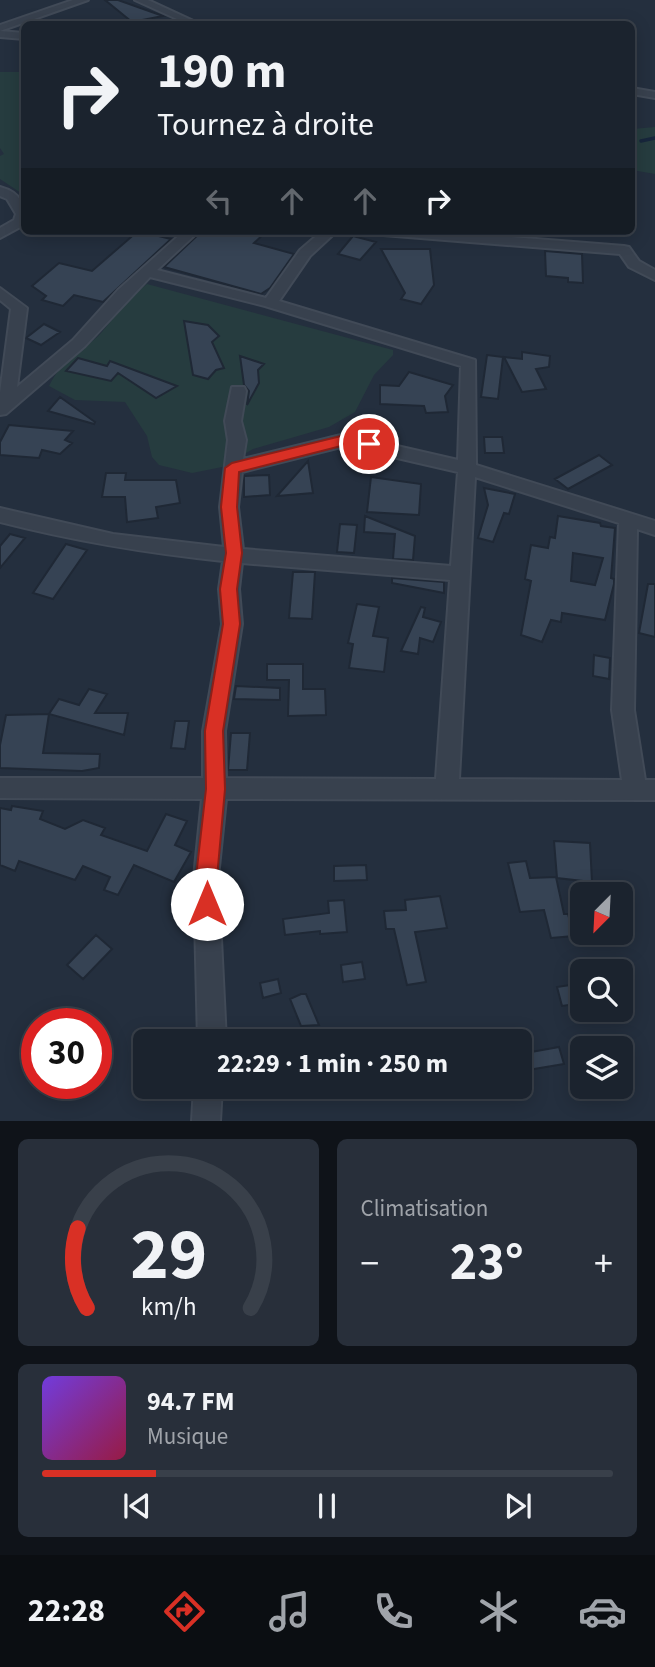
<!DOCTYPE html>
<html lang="fr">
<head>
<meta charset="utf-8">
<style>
	body { margin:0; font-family:"Source Sans 3",sans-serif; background:#282f3a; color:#f1f3f6; height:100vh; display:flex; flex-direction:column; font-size:26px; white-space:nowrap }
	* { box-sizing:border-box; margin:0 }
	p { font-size:23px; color:#a0a4aa }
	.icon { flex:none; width:38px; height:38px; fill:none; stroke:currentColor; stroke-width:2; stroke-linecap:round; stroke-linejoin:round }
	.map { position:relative; height:1121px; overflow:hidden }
	.drawer { display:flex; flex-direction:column; gap:18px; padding:18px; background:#0f1319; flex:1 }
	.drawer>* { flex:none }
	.banner { position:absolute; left:21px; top:21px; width:614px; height:214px; border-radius:10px; box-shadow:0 4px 18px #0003,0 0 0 2px #39404a; background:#1b232e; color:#f1f3f6; overflow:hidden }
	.needle { width:46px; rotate:204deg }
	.tools { position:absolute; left:570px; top:882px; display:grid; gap:14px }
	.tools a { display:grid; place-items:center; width:63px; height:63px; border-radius:10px; background:#1b232e; box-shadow:0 4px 18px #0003,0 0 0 2px #39404a; font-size:35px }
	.speed { position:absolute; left:21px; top:1008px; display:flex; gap:14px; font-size:35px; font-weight:700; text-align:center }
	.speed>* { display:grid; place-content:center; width:91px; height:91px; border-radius:50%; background:#1b232e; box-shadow:0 4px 18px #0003,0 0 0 2px #39404a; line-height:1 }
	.speed .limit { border:10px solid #d22; background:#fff; color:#111 }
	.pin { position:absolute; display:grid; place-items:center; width:60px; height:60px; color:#fff; margin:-30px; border:4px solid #fff; border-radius:50%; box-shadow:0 2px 7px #0007 }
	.me { position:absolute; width:77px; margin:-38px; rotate:0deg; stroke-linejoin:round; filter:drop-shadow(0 0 5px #0008) }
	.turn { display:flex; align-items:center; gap:24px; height:147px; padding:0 21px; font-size:32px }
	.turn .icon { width:91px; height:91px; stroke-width:2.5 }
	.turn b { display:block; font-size:49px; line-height:60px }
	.lanes { display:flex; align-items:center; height:66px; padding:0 21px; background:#0003; justify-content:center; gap:35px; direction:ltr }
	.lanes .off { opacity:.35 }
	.big { font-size:52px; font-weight:700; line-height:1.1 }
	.drawer .widget { flex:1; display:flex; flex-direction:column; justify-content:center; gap:10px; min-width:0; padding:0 24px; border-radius:10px; background:#282f3a }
	.drawer .dial { align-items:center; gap:0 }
	.dial svg { height:182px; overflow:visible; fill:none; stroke:#39404a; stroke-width:7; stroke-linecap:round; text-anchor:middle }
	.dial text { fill:#f1f3f6; stroke:none }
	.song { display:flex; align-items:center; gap:21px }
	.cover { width:84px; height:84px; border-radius:10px; background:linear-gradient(135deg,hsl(260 70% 55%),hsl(340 70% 35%)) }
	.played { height:7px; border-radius:4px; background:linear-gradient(90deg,#d93025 20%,#39404a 20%) }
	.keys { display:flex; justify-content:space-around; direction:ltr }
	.heat { display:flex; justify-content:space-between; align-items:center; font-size:38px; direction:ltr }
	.drawer .tiles { flex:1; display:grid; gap:18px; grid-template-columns:1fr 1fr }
	.widget:last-child { grid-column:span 2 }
	.trip { position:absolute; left:133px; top:1029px; width:399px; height:70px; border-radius:10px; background:#1b232e; box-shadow:0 4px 18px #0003,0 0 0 2px #39404a; font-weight:700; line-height:70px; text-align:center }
	.tab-bar { display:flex; height:112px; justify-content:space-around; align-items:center; background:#0b0e12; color:#a0a4aa }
	.tab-bar .icon { width:49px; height:49px }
	.tab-bar .current { color:#d93025 }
	.tab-bar b { font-size:32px; color:#f1f3f6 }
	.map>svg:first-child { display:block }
	.green { fill:#263c3f }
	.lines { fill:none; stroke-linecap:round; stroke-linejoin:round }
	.stream { stroke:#17263c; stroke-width:3.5 }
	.building { fill:#364354; stroke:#1f2835; stroke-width:2; fill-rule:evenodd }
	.minor-casing { stroke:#414a57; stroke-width:4 }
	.minor { fill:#38414e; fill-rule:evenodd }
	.route { fill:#d93025; stroke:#8d1f18; stroke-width:2 }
</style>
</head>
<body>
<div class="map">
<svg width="655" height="1121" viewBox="0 0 655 1121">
	<rect width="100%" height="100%" fill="#242f3e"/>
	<path class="green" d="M0,72H24V195L0,179V156L4,154L0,148Z
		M655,127V174L632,170V129Z
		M147,284L393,350V355L374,375L355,412L329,427L253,449L222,467L192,473L159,465L152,457L147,436L125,402L75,400L49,386C64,356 81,354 102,332C117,314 128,298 147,284Z"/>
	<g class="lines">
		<path class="stream" d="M641,141L655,138"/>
	</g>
	<path class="building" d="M105,0H118L163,16L132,22Z
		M138,231L171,239L103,302L74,295L63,306L42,300L46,296L32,286L59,263L92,271Z
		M202,231H267L254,243L294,254L270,288L261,294L164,267Z
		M353,236L376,242L360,260L338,254Z
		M381,249H430L434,285L421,304L401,299L405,293Z
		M545,251L582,254L583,283L568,282V278L546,276Z
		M184,321L208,325L219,336L212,342L224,368L216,370L208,379L193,375Z
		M44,324L60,332L41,345L26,338Z
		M522,352L550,356L549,367L536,369L546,389L522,392L504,357L522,359Z
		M487,355L503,357L498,399L481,397Z
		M240,356L264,364L258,370L259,383L247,405L249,391L244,385Z
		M78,358L107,366L110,361L177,386L156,398L118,373L111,381L66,371Z
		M409,372L453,385L445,396L448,412L426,413L424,406L380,404V385L399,386Z
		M60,397L95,422L94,424L48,411Z
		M9,425L73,431L65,440L72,443L60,454L42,450L39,458L0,455V442Z
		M484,437H502L504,453H485Z
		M599,455L612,465L568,489L555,479Z
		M308,461L313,493L277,496Z
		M106,473H126L125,480H176L180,503L156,507L158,518L127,522L125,497H102Z
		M269,475L270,495L244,497V476Z
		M371,477L421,484L419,515L367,512Z
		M484,488L515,494L509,514L504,513L493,542L478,538L488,505Z
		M365,516L415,536L413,560L393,559L395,534L364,532Z
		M558,516L600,523L601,526L615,528L611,578L614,579V584L605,620L562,613L561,622L551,620L542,642L521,635L531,581L525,579L531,545L548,548L550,537L555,538ZM573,553L603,558L595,585L571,581Z
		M340,524L357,525L354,553L337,552Z
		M10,534L25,538L0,568V546Z
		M66,544L87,550L53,599L33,593Z
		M293,572H315L312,619L289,618Z
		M392,578L444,582V593L392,583Z
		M648,584H655V637L639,633Z
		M357,604L379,607L373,636L388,638L384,672L349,668L353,644L348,643Z
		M421,607L425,608L423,617L441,622L433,642L420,638L418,654L401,651Z
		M594,655L610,658L609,679L593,676Z
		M267,664H303V689H325L326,715L288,716L289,680H267Z
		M236,686L280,688V700L234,699Z
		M89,689L107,694L95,713H128L124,735L49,714L59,699L79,705Z
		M49,714L43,753L100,754L99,768L82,771L0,768V745L6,715Z
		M175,721H189L185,749L171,748Z
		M231,733H250L247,770H228Z
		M12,806L43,811L40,819L65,829L83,820L105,828L101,835L147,851L166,814L187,821L175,845L191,852L174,882L134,865L118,895L104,890L110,877L83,866L75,880L19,861L15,871L0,865V808L11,810Z
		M554,841L590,843L592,882L557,878Z
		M526,861L530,878L556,877L564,914H568L574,936L551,938L544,910L520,912L508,863Z
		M366,865L367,880L334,881V866Z
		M440,896L447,928L415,932L426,982L407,985L394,929H386L384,911L406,910L405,900Z
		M344,900L347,932L320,934V931L285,935L283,919L329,913L328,901Z
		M96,935L112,949L83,979L67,965Z
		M362,962L365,979L343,982L341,965Z
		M278,979L281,993L263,998L260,983Z
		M583,983V1003L562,1006L557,987Z
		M301,994H306L319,1025L301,1026L290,999Z
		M559,1047L564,1064L522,1071L520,1054Z"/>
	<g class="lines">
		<g class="minor-casing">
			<path id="minor" d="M73,0H88L0,31L24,33V39L0,37V25Z
				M135,0H148L200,24H188Z
				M632,88L655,92V98L632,94Z
				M0,187C22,193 24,204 24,225L0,238V228L14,220L16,214L7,199L0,196Z
				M184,231H199L157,270L266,298L300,250L322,231H337L310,256L279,301L475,360L476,465L655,521V535L637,529L634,710L645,780H655V800L226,799L218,877L226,1041H198L194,877L202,799L0,798V778H203V731L222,624L219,589L223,561C147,553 74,541 0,522V508L113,534L224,547L220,507L228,440L225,421L232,387H244L246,391L241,421L246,440L243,459L345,434L458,460L461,366L265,306L150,277L85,346L6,414L0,415V393L11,309L0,300V288L27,308L17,387L73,340L118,290ZM345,446L458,472L451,566L243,549L238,507L242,472ZM475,477L619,523L612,710L622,780L459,779ZM242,563L450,580L436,779L226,778L225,731L242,624L239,589Z
				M376,231H435L624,246L629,247L639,261L655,270V280L629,267L620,254L383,235Z
				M194,1087H222L220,1121H192Z"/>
		</g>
		<use href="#minor" class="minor"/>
	</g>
	<path class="route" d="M345,435L369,439L376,444L369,449L345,445L239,472L237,507L242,553L237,589L240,624L223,731L225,789L214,911L207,914L200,911L196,877L206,789L205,731L223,624L220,589L226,553L221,507L225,468L232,463Z"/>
</svg>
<div class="tools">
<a><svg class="needle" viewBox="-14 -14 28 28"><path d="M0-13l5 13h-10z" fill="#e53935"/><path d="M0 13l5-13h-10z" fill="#a0a4aa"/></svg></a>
<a><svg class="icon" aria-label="search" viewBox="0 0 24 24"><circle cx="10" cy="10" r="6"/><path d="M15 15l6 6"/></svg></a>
<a><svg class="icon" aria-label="layers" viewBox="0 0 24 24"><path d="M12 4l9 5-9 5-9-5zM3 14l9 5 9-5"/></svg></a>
</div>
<div class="speed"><div class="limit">30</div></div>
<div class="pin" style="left:369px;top:444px;background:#d93025"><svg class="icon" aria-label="arrive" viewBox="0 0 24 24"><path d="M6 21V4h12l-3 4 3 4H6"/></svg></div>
<svg class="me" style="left:207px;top:904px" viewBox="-20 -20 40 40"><circle r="19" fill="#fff"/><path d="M0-13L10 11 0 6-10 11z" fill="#d93025"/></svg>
<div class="trip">22:29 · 1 min · 250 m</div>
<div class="banner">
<div class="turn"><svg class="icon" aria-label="right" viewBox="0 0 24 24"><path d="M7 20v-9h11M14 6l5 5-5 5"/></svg><div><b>190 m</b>Tournez à droite</div></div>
<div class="lanes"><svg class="icon off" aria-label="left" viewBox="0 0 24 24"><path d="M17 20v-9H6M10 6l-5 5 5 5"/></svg><svg class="icon off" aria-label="ahead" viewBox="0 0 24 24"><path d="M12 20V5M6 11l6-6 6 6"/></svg><svg class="icon off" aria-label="ahead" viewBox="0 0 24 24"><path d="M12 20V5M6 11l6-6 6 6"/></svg><svg class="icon" aria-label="right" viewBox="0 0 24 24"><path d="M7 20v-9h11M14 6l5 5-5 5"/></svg></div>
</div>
</div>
<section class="drawer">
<div class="tiles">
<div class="widget dial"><svg viewBox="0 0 100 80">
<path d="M14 69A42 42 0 1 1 86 69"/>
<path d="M14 69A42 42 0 0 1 10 34" stroke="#d93025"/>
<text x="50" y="56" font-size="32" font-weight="700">29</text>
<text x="50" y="72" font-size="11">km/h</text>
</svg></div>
<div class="widget"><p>Climatisation</p>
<div class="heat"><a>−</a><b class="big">23°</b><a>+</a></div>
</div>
<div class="widget">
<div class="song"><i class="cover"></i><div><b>94.7 FM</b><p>Musique</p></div></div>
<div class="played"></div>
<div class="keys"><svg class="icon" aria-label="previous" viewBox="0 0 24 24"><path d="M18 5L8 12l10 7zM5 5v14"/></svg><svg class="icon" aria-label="pause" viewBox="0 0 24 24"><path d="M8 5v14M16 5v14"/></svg><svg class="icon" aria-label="next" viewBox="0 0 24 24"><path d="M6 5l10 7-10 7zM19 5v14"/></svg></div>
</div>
</div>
</section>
<nav class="tab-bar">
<b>22:28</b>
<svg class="icon current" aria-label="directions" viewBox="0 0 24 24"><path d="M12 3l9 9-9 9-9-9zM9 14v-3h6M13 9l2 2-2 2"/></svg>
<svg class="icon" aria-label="music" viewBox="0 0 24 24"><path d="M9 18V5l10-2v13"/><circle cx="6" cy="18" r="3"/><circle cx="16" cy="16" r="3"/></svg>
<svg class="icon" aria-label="phone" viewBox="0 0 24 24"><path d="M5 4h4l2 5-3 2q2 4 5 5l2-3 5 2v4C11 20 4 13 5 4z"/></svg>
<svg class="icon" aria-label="climate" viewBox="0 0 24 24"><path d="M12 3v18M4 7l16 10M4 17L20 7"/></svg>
<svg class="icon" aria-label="car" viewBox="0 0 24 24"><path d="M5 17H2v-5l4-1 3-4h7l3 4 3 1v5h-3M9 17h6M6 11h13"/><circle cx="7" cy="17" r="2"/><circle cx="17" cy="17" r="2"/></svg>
</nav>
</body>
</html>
